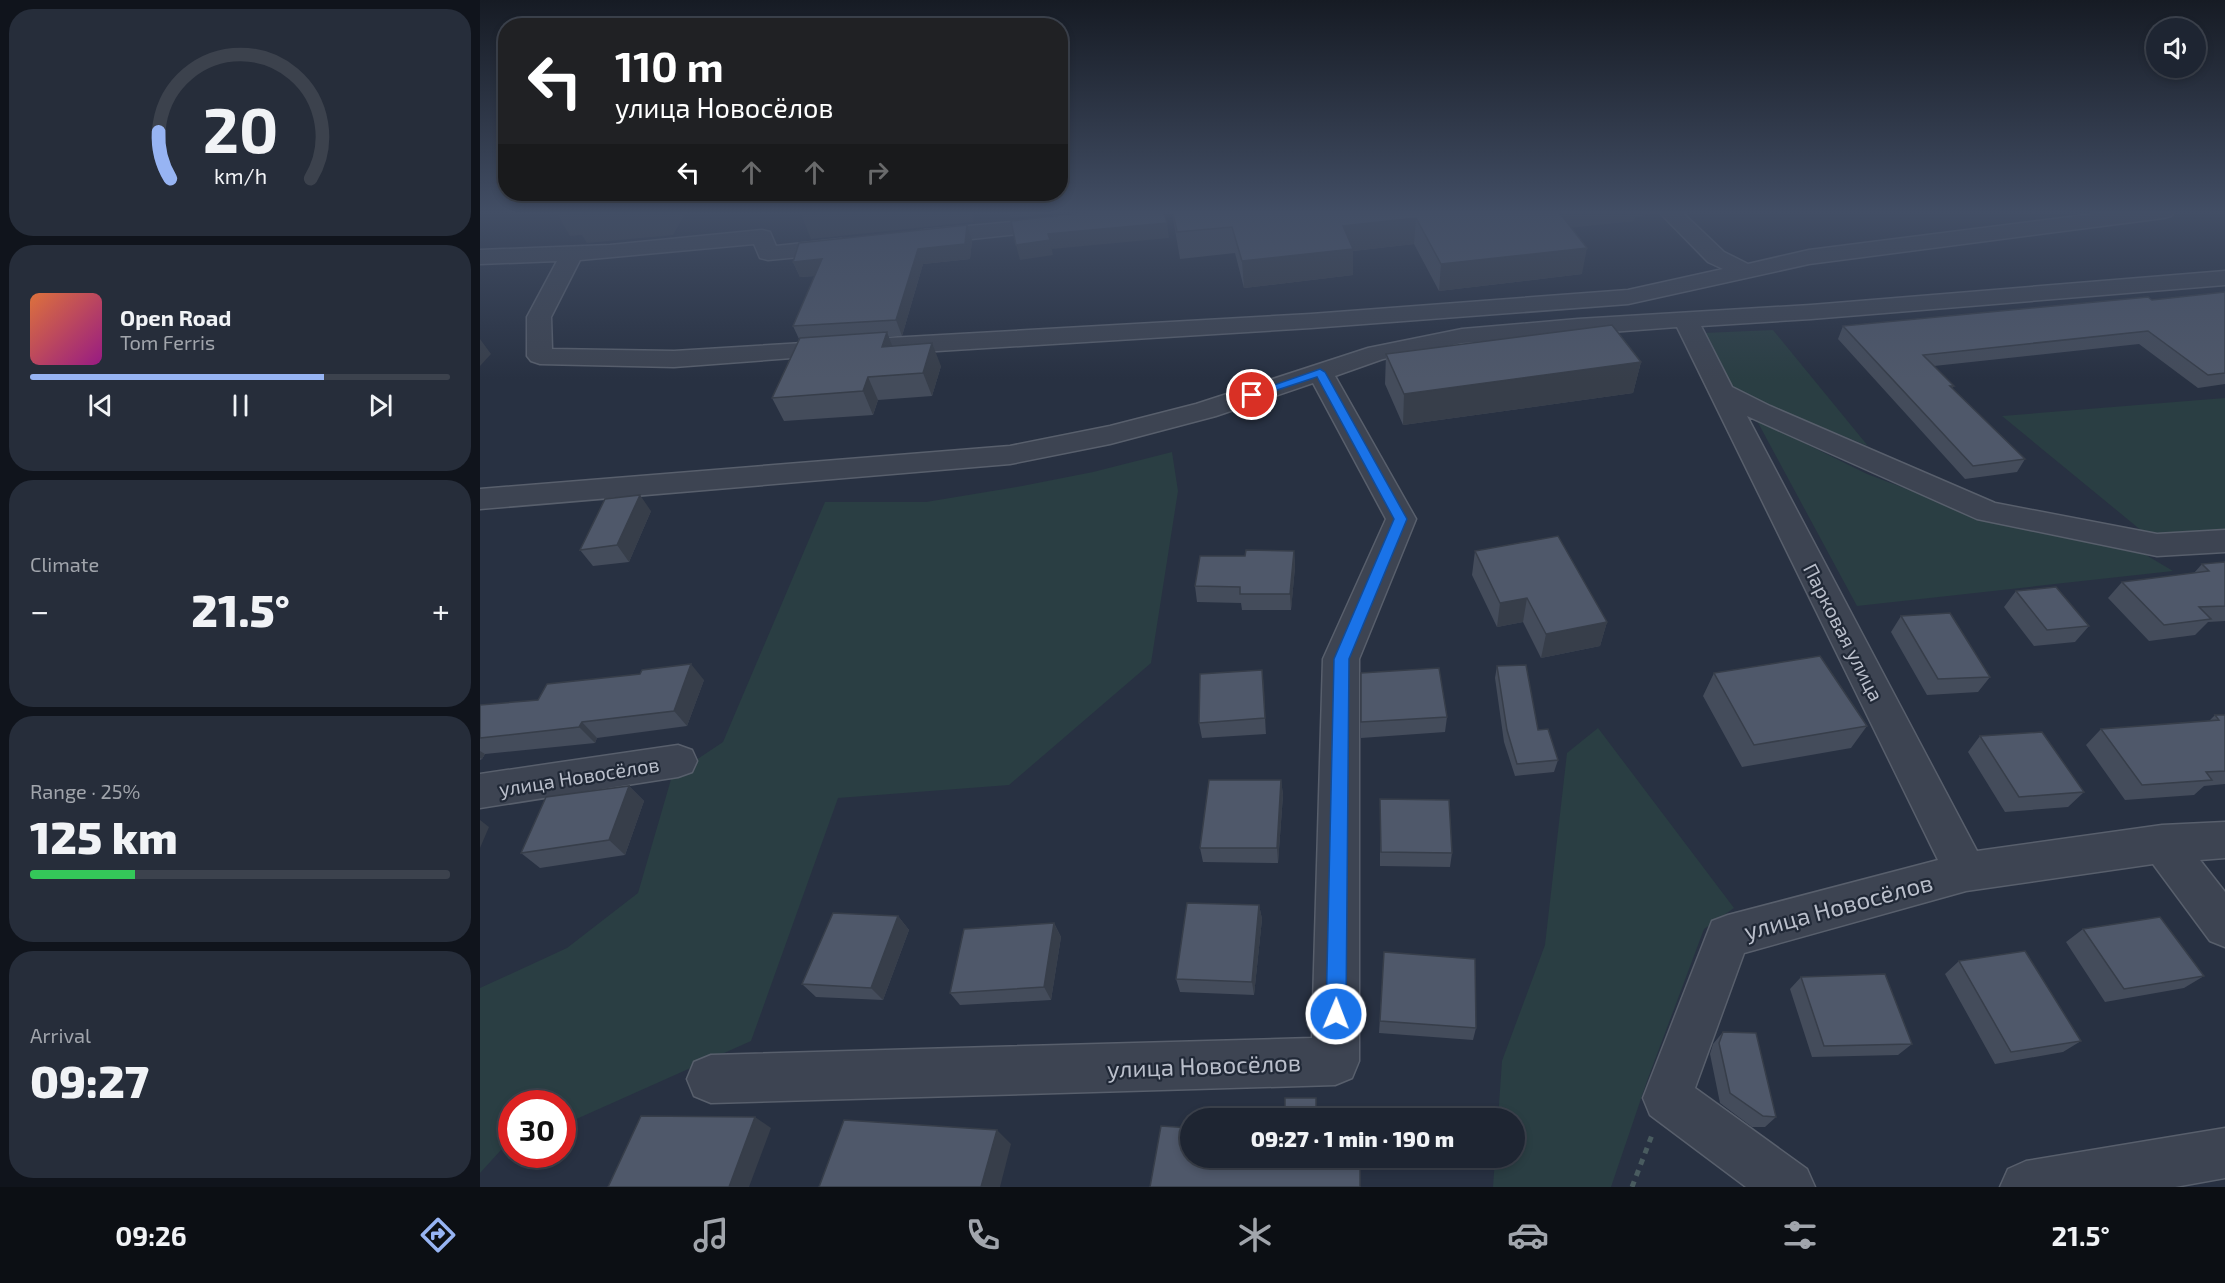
<!DOCTYPE html>
<html lang="en">
<head>
<meta charset="utf-8">
<style>
	body { margin:0; font-family:"Exo 2",sans-serif; background:#262d3a; color:#f1f3f6; height:100vh; display:flex; flex-direction:column; font-size:22px; white-space:nowrap }
	* { box-sizing:border-box; margin:0 }
	p { font-size:20px; color:#a1a5ac }
	.icon { flex:none; width:33px; height:33px; fill:none; stroke:currentColor; stroke-width:2; stroke-linecap:round; stroke-linejoin:round }
	.map { position:relative; flex:1; overflow:hidden }
	.panel { display:flex; flex-direction:column; gap:9px; padding:9px; background:#10141c; width:480px }
	.panel>* { flex:none }
	.guide { position:absolute; left:18px; top:18px; width:570px; height:183px; border-radius:24px; box-shadow:0 3px 9px #0003,0 0 0 2px #3c424d; background:#202124; color:#fff; overflow:hidden }
	.controls { position:absolute; left:1666px; top:18px; display:grid; gap:12px }
	.controls a { display:grid; place-items:center; width:60px; height:60px; border-radius:50%; background:#1e2532; box-shadow:0 3px 9px #0003,0 0 0 2px #3c424d; font-size:30px }
	.speed { position:absolute; left:18px; top:1090px; display:flex; gap:12px; font-size:30px; font-weight:700; text-align:center }
	.speed>* { display:grid; place-content:center; width:78px; height:78px; border-radius:50%; background:#1e2532; box-shadow:0 3px 9px #0003,0 0 0 2px #3c424d; line-height:1 }
	.speed .limit { border:9px solid #d22; background:#fff; color:#111 }
	.pin { position:absolute; display:grid; place-items:center; width:51px; height:51px; color:#fff; margin:-26px; border:3px solid #fff; border-radius:50%; box-shadow:0 2px 6px #0007 }
	.me { position:absolute; width:66px; margin:-33px; rotate:1deg; stroke-linejoin:round; filter:drop-shadow(0 0 4px #0008) }
	.turn { display:flex; align-items:center; gap:21px; height:126px; padding:0 18px; font-size:27px }
	.turn .icon { width:78px; height:78px; stroke-width:2.5 }
	.turn b { display:block; font-size:42px; line-height:51px }
	.lanes { display:flex; align-items:center; height:57px; padding:0 18px; background:#0003; justify-content:center; gap:30px; direction:ltr }
	.lanes .off { opacity:.35 }
	.big { font-size:45px; font-weight:800; line-height:1.1 }
	.panel .widget { flex:1; display:flex; flex-direction:column; justify-content:center; gap:9px; min-width:0; padding:0 21px; border-radius:24px; background:#262d3a }
	.panel .dial { align-items:center; gap:0 }
	.dial svg { height:156px; overflow:visible; fill:none; stroke:#3c424d; stroke-width:7; stroke-linecap:round; text-anchor:middle }
	.dial text { fill:#f1f3f6; stroke:none }
	.song { display:flex; align-items:center; gap:18px }
	.cover { width:72px; height:72px; border-radius:9px; background:linear-gradient(135deg,hsl(20 70% 55%),hsl(310 70% 35%)) }
	.played { height:6px; border-radius:3px; background:linear-gradient(90deg,#97b4f3 70%,#3c424d 70%) }
	.keys { display:flex; justify-content:space-around; direction:ltr }
	.heat { display:flex; justify-content:space-between; align-items:center; font-size:33px; direction:ltr }
	.charge { height:9px; border-radius:4px; background:linear-gradient(90deg,#34c759 25%,#3c424d 0) }
	.trip { position:absolute; left:700px; top:1108px; width:345px; height:60px; border-radius:30px; background:#1e2532; box-shadow:0 3px 9px #0003,0 0 0 2px #3c424d; font-weight:800; line-height:60px; text-align:center }
	.tabs { display:flex; height:96px; justify-content:space-around; align-items:center; background:#0c0f14; color:#a1a5ac }
	.tabs .icon { width:42px; height:42px }
	.tabs .active { color:#97b4f3 }
	.tabs b { font-size:27px; color:#f1f3f6 }
	main { display:flex; flex:1; min-height:0 }
	.map>svg:first-child { display:block }
	.green { fill:#2a3e43 }
	.lines { fill:none; stroke-linecap:round; stroke-linejoin:round }
	.minor-casing { stroke:#585f6c; stroke-width:3 }
	.path { stroke:#495b5f; stroke-width:5; stroke-dasharray:6 6; stroke-linecap:butt }
	.minor { fill:#3d4452; fill-rule:evenodd }
	.wall { fill:#444c5b }
	.shaded-wall { fill:#373e4a }
	.building { fill:#4f586a; stroke:#373e4a; stroke-width:1.5 }
	.route { fill:#1a73e8; stroke:#114b97; stroke-width:1.5 }
	.labels { text-anchor:middle; dominant-baseline:central; stroke-width:4.5; stroke-linejoin:round; paint-order:stroke }
	.street-label { font-size:20px; fill:#babfcb; stroke:#212937 }
	.near-street-label { font-size:24px; fill:#babfcb; stroke:#212937 }
</style>
</head>
<body>
<main>
<section class="panel">
<div class="widget dial"><svg viewBox="0 0 100 80">
<path d="M14 69A42 42 0 1 1 86 69"/>
<path d="M14 69A42 42 0 0 1 8 45" stroke="#97b4f3"/>
<text x="50" y="56" font-size="32" font-weight="700">20</text>
<text x="50" y="72" font-size="11">km/h</text>
</svg></div>
<div class="widget">
<div class="song"><i class="cover"></i><div><b>Open Road</b><p>Tom Ferris</p></div></div>
<div class="played"></div>
<div class="keys"><svg class="icon" aria-label="previous" viewBox="0 0 24 24"><path d="M18 5L8 12l10 7zM5 5v14"/></svg><svg class="icon" aria-label="pause" viewBox="0 0 24 24"><path d="M8 5v14M16 5v14"/></svg><svg class="icon" aria-label="next" viewBox="0 0 24 24"><path d="M6 5l10 7-10 7zM19 5v14"/></svg></div>
</div>
<div class="widget"><p>Climate</p>
<div class="heat"><a>−</a><b class="big">21.5°</b><a>+</a></div>
</div>
<div class="widget"><p>Range · 25%</p><b class="big">125 km</b><div class="charge"></div></div>
<div class="widget"><p>Arrival</p><b class="big">09:27</b></div>
</section>
<div class="map">
<svg width="1745" height="1187" viewBox="0 0 1745 1187">
	<rect width="100%" height="100%" fill="#283142"/>
	<path class="green" d="M1293,330L1388,446L1291,407L1253,388L1223,333Z
		M1745,398V532L1668,536L1522,416Z
		M1276,419L1387,474L1509,520L1661,552L1693,571L1377,606Z
		M692,452L698,491L671,663L529,785L358,798L271,1041L83,1125L82,1104H32L31,1146L21,1150L0,1173V988L87,948L158,893L192,776L243,742L345,502H446L542,486L613,472Z
		M1118,728L1254,908L1224,929L1167,1081L1131,1187H1013L1015,1158H1035V1119H1018L1022,1061L1065,945L1087,753Z"/>
	<g class="lines">
		<g class="minor-casing">
			<path id="minor" d="M1179,212H1202L1244,252L1268,264L1329,250L1630,212H1694L1691,216L1684,218L1329,264L1148,304L831,328L409,354L400,351L396,346L400,341L409,338L831,314L1148,290L1243,269L1228,262Z
				M576,218L584,219L587,224L584,229L445,244L437,242L434,237L437,232L445,230Z
				M282,230L290,232L296,246L361,239L369,241L372,246L369,251L361,253L288,260L280,258L274,244L100,260L71,317L72,349L194,351L357,341L366,344L370,349L366,354L194,367L60,364L51,361L47,356V317L77,261L0,264V250L130,245Z
				M1745,271V285L1331,319L1221,326L1252,387L1290,406L1515,503L1677,534L1745,530V552L1677,556L1497,519L1267,416L1497,851L1682,825L1745,822V858L1720,860L1745,892V947L1730,941L1673,864L1486,891L1264,953L1215,1088L1327,1169L1335,1187H1266L1170,1115L1163,1098L1232,921L1248,915L1458,860L1197,327L982,343L903,359L855,376L936,519L879,659V1061L872,1078L855,1085L231,1103L214,1096L207,1079L214,1062L231,1055L832,1038L843,659L906,519L833,383L736,416L630,444L530,464L0,509V489L530,446L630,426L716,404L888,348L982,329L1098,319L1331,305Z
				M198,745L212,750L217,761L212,772L198,777L0,808V774Z
				M1745,1128V1178L1695,1187H1520L1528,1169L1546,1161Z"/>
		</g>
		<path class="path" d="M1152,1187L1172,1135"/>
		<use href="#minor" class="minor"/>
	</g>
	<path class="wall" d="M692,212H1178V214L1155,216L1154,221L1091,227L1102,274L959,291L934,244L873,251V275L764,288L755,253L700,259Z
		M492,240L490,259L443,264L422,336H408L412,346L461,366L452,396L398,400L393,415L304,421L292,398L319,339L313,326L335,276L320,277L313,262Z
		M1745,292V384L1718,388L1659,344L1454,366L1474,386L1472,388L1545,459L1537,472L1485,479L1358,339L1363,326L1672,300Z
		M906,354L1161,362L1153,393L923,425L905,384Z
		M171,511L149,562L113,566L100,550Z
		M814,551L815,567L811,610H762L761,603L717,602L715,586L765,556Z
		M995,551L1127,622L1120,646L1061,658L1043,622L1017,627L992,575Z
		M1745,562V621L1728,622L1715,635L1669,641L1628,598L1642,582L1714,573L1722,564Z
		M1536,591L1609,626L1595,642L1554,646L1524,607Z
		M1421,616L1510,677L1498,692L1447,695L1411,632Z
		M1017,666L1078,760L1074,772L1035,776L1024,742L1015,678Z
		M782,670L786,734L722,738L719,723Z
		M881,673L967,717L965,732L881,738Z
		M1234,673L1387,726L1371,748L1262,767L1223,696Z
		M224,680L207,726L117,738L115,743L5,754L2,759L0,760V705L58,700Z
		M1735,715H1745V784L1724,786L1714,795L1645,800L1606,745L1621,729L1729,721Z
		M1500,736L1604,792L1588,807L1525,812L1488,752Z
		M801,780L803,795L798,863L723,862L720,848Z
		M149,786L164,801L145,855L60,868L41,853Z
		M900,799L972,853L970,867L900,866Z
		M779,905L782,919L774,995L700,992L696,979Z
		M418,916L429,930L403,1000L336,997L322,984Z
		M574,923L581,937L571,1000L480,1005L470,993Z
		M1603,929L1724,976L1704,988L1625,1002L1586,942Z
		M904,952L996,1028L993,1040L899,1033Z
		M1479,961L1601,1041L1583,1052L1515,1064L1465,974Z
		M1321,977L1432,1044L1418,1055L1332,1057L1310,989Z
		M1243,1032L1296,1117L1285,1127H1272L1240,1103L1230,1054L1233,1044Z"/>
	<path class="shaded-wall" d="M76,212H206L193,235L107,243L102,235L90,236Z
		M320,212H494L493,222L331,239Z
		M530,212H584L531,218Z
		M1071,212H1178V214L1155,216L1154,221L1068,230Z
		M936,218L934,244L873,251V275L764,288L762,261L863,226Z
		M687,223L689,238L572,249L568,234Z
		M487,225L492,240L490,259L443,264L422,336L416,320L438,249Z
		M570,240L573,255L540,260L536,245Z
		M1107,248L1102,274L959,291L961,264Z
		M342,259L348,275L320,277L313,262Z
		M407,332L416,356L402,347Z
		M0,339L11,354L0,366Z
		M452,343L461,366L452,396L443,373Z
		M1161,362L1153,393L923,425L924,394Z
		M388,377L398,400L393,415L383,391Z
		M160,495L171,511L149,562L137,545Z
		M814,551L815,567L811,610L810,594Z
		M1047,598L1043,622L1017,627L1020,603Z
		M1127,622L1120,646L1061,658L1066,634Z
		M211,664L224,680L207,726L194,711Z
		M782,670L784,686L786,734Z
		M102,722L117,738L115,743L99,727Z
		M0,751L5,754L2,759L0,758Z
		M801,780L803,795L798,863L797,848Z
		M149,786L164,801L145,855L129,840Z
		M0,820L9,827L0,848Z
		M779,905L782,919L774,995L772,982Z
		M418,916L429,930L403,1000L391,988Z
		M574,923L581,937L571,1000L564,987Z
		M275,1117L291,1128L269,1187H249Z
		M517,1130L531,1144L520,1187H501Z"/>
	<path class="building" d="M92,212H120L90,215Z
		M607,212H684L687,223L568,234L570,240L536,245L531,221Z
		M693,212H1079L1107,248L961,264L936,218L863,226L873,249L762,261L752,227L697,232Z
		M487,225L485,244L438,249L416,320L313,326L342,259L313,262L319,243Z
		M1745,292V373L1728,375L1668,331L1443,355L1474,386H1470L1545,459L1493,466L1363,326L1668,297L1672,300Z
		M1132,325L1161,362L924,394L906,354Z
		M407,332L402,347L452,343L443,373L388,377L383,391L292,398L320,338Z
		M160,495L137,545L100,550L125,499Z
		M1078,536L1127,622L1066,634L1047,598L1020,603L995,551Z
		M766,550L814,551L810,594H760V587L715,586L720,556H765Z
		M1745,562V606L1719,607L1731,619L1684,625L1642,582L1729,571L1722,564Z
		M1576,587L1609,626L1567,630L1536,591Z
		M1470,613L1510,677L1458,679L1421,616Z
		M1340,656L1387,726L1274,745L1234,673Z
		M211,664L194,711L102,722L99,727L0,738V705L58,700L67,684L160,674L162,670Z
		M1046,665L1058,730L1068,729L1078,760L1037,764L1027,730L1017,666Z
		M959,668L967,717L881,722V673Z
		M782,670L785,718L719,723L720,674Z
		M1735,715H1745V771L1726,772L1732,780L1662,785L1621,729L1739,720Z
		M1562,732L1604,792L1539,797L1500,736Z
		M729,780H801L797,848H720Z
		M149,786L129,840L41,853L66,797Z
		M900,799L969,800L972,853L901,852Z
		M707,903L779,905L772,982L696,979Z
		M353,913L418,916L391,988L322,984Z
		M1680,917L1724,976L1644,989L1603,929Z
		M574,923L564,987L470,993L484,929Z
		M1545,951L1601,1041L1531,1052L1479,961Z
		M904,952L995,959L996,1028L900,1021Z
		M1405,974L1432,1044L1344,1046L1321,977Z
		M1243,1032L1276,1033L1296,1117L1283,1116L1250,1093L1239,1043Z
		M805,1098H836V1119H805Z
		M161,1116L275,1117L249,1187H128Z
		M364,1120L517,1130L501,1187H339Z
		M681,1126L711,1128V1158H880V1187H670Z"/>
	<linearGradient id="sky" x2="0" y2="1"><stop stop-color="#161b24"/><stop offset="0.56" stop-color="#424e65"/><stop offset="1" stop-color="#424e65" stop-opacity="0"/></linearGradient>
	<rect width="1745" height="379" fill="url(#sky)"/>
	<path class="route" d="M840,369L845,372L927,519L869,659L866,1014L863,1021L856,1023L849,1021L846,1014L854,659L914,519L837,377L776,397H768L766,395Z"/>
	<g class="labels">
		<g class="street-label">
			<text transform="translate(1364 632) rotate(63)">Парковая улица</text>
			<text transform="translate(99 776) rotate(-9)">улица Новосёлов</text>
		</g>
		<g class="near-street-label">
			<text transform="translate(1358 906) rotate(-15)">улица Новосёлов</text>
			<text transform="translate(724 1065) rotate(-2)">улица Новосёлов</text>
		</g>
	</g>
</svg>
<div class="controls">
<a><svg class="icon" aria-label="sound" viewBox="0 0 24 24"><path d="M4 9h4l5-4v14l-5-4H4zM17 9q2 3 0 6"/></svg></a>
</div>
<div class="speed"><div class="limit">30</div></div>
<div class="pin" style="left:772px;top:395px;background:#d93025"><svg class="icon" aria-label="arrive" viewBox="0 0 24 24"><path d="M6 21V4h12l-3 4 3 4H6"/></svg></div>
<svg class="me" style="left:856px;top:1014px" viewBox="-20 -20 40 40"><circle r="17" fill="#1a73e8" stroke="#fff" stroke-width="3"/><path d="M0-11L8 9 0 5-8 9z" fill="#fff"/></svg>
<div class="trip">09:27 · 1 min · 190 m</div>
<div class="guide">
<div class="turn"><svg class="icon" aria-label="left" viewBox="0 0 24 24"><path d="M17 20v-9H6M10 6l-5 5 5 5"/></svg><div><b>110 m</b>улица Новосёлов</div></div>
<div class="lanes"><svg class="icon" aria-label="left" viewBox="0 0 24 24"><path d="M17 20v-9H6M10 6l-5 5 5 5"/></svg><svg class="icon off" aria-label="ahead" viewBox="0 0 24 24"><path d="M12 20V5M6 11l6-6 6 6"/></svg><svg class="icon off" aria-label="ahead" viewBox="0 0 24 24"><path d="M12 20V5M6 11l6-6 6 6"/></svg><svg class="icon off" aria-label="right" viewBox="0 0 24 24"><path d="M7 20v-9h11M14 6l5 5-5 5"/></svg></div>
</div>
</div>
</main>
<nav class="tabs">
<b>09:26</b>
<svg class="icon active" aria-label="directions" viewBox="0 0 24 24"><path d="M12 3l9 9-9 9-9-9zM9 14v-3h6M13 9l2 2-2 2"/></svg>
<svg class="icon" aria-label="music" viewBox="0 0 24 24"><path d="M9 18V5l10-2v13"/><circle cx="6" cy="18" r="3"/><circle cx="16" cy="16" r="3"/></svg>
<svg class="icon" aria-label="phone" viewBox="0 0 24 24"><path d="M5 4h4l2 5-3 2q2 4 5 5l2-3 5 2v4C11 20 4 13 5 4z"/></svg>
<svg class="icon" aria-label="climate" viewBox="0 0 24 24"><path d="M12 3v18M4 7l16 10M4 17L20 7"/></svg>
<svg class="icon" aria-label="car" viewBox="0 0 24 24"><path d="M5 17H2v-5l4-1 3-4h7l3 4 3 1v5h-3M9 17h6M6 11h13"/><circle cx="7" cy="17" r="2"/><circle cx="17" cy="17" r="2"/></svg>
<svg class="icon" aria-label="filters" viewBox="0 0 24 24"><path d="M4 7h16M4 17h16"/><circle cx="9" cy="7" r="2"/><circle cx="15" cy="17" r="2"/></svg>
<b>21.5°</b>
</nav>
</body>
</html>
